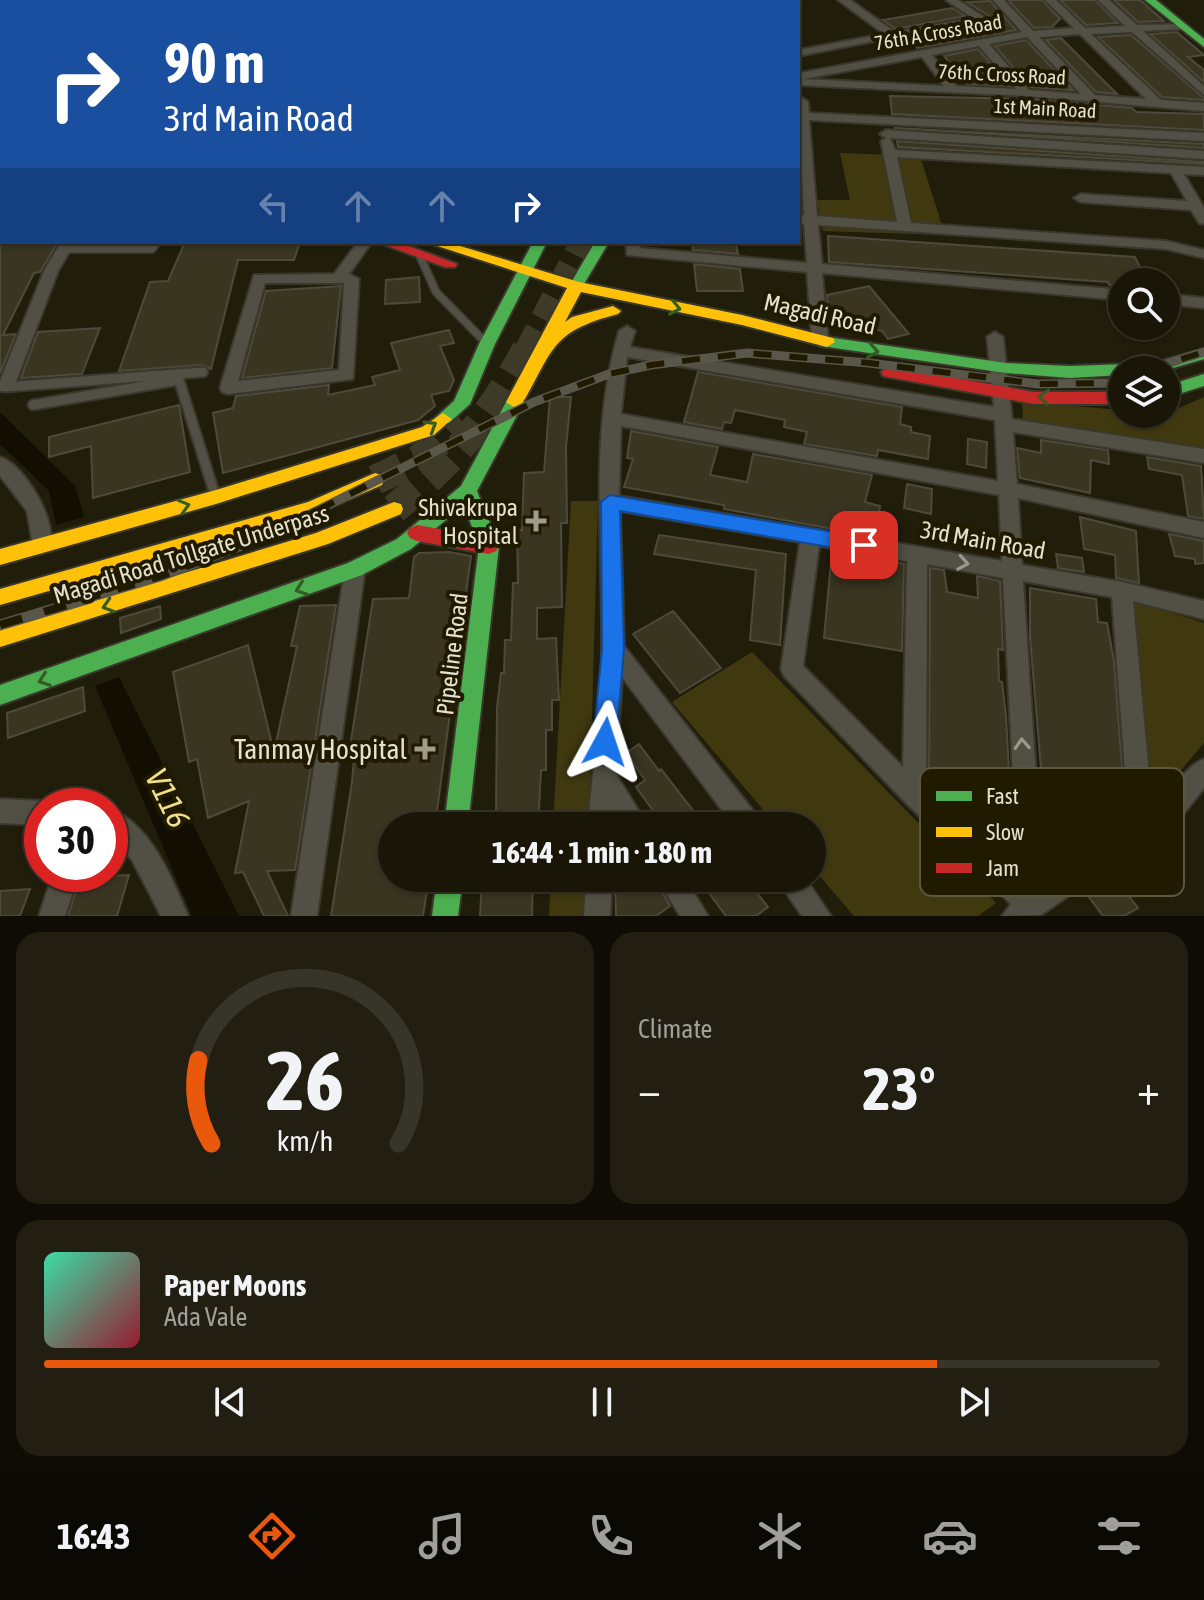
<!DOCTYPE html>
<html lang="en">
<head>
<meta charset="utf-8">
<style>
	body { margin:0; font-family:"Asap Condensed",sans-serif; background:#221f12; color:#f1f3f6; height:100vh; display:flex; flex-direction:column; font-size:30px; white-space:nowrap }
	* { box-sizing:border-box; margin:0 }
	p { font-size:26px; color:#9f9f9c }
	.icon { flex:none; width:44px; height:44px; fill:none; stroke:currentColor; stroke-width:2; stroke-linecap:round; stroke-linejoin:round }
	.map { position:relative; height:916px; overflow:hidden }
	.details { display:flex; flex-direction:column; gap:16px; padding:16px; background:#0e0c04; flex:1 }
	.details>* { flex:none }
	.banner { position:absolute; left:0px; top:0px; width:800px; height:244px; box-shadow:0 2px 6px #0004,0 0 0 2px #373529; background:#1a4fa0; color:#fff; overflow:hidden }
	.tools { position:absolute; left:1108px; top:268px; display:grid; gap:16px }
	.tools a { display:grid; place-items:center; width:72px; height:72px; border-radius:50%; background:#191608; box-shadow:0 2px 6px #0004,0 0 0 2px #373529; font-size:40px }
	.speed { position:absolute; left:24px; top:788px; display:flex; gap:16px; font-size:40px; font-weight:700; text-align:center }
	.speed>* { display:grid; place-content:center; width:104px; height:104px; border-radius:50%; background:#191608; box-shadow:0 2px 6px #0004,0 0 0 2px #373529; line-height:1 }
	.speed .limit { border:12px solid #d22; background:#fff; color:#111 }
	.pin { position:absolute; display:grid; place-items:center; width:68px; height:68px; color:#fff; margin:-34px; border-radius:16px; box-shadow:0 4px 12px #0006 }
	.me { position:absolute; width:88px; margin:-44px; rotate:5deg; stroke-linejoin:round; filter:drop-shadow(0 0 6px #0008) }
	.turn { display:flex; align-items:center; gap:28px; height:168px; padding:0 32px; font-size:36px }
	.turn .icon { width:104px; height:104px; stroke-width:2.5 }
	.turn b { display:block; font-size:56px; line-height:68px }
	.lanes { display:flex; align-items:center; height:76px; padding:0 32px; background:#0003; justify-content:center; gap:40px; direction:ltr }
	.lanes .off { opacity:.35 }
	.big { font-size:60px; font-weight:700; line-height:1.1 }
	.details .widget { flex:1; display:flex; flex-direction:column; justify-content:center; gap:12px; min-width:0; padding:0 28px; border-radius:24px; background:#221f12 }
	.details .dial { align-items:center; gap:0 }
	.dial svg { height:208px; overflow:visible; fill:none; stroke:#373529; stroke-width:7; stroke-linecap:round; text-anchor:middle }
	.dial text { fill:#f1f3f6; stroke:none }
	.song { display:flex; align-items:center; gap:24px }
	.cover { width:96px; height:96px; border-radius:12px; background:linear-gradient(135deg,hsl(160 70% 55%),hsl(350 70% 35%)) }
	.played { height:8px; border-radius:4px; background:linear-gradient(90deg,#ea580c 80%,#373529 80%) }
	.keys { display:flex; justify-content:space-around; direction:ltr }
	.heat { display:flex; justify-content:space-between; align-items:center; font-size:44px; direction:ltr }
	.details .tiles { flex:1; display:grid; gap:16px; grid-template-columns:1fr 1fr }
	.widget:last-child { grid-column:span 2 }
	.trip { position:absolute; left:378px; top:812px; width:448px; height:80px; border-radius:40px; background:#191608; box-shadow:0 2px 6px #0004,0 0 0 2px #373529; font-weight:700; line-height:80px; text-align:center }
	.tab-bar { display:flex; height:128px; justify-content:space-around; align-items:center; background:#0a0903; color:#9f9f9c }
	.tab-bar .icon { width:56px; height:56px }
	.tab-bar .on { color:#ea580c }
	.tab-bar b { font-size:36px; color:#f1f3f6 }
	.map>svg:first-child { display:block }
	.green { fill:#403910 }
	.water { fill:#120e02 }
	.building { fill:#393521; stroke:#4d4a3c; stroke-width:2 }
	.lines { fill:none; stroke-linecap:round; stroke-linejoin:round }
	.primary-tunnel-far1 { stroke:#3e3a28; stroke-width:24; stroke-dasharray:24 12; stroke-linecap:butt }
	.primary-tunnel { stroke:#3e3a28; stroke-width:30; stroke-dasharray:30 15; stroke-linecap:butt }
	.lane-far1-casing { stroke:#3a382c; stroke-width:10 }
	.lane-casing { stroke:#3a382c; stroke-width:13 }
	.street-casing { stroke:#3a382c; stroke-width:4 }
	.fast-casing { stroke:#3a382c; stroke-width:4 }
	.slow-casing { stroke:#3a382c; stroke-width:4 }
	.jam-casing { stroke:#3a382c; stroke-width:4 }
	.lane-far1 { stroke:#525044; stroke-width:7 }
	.lane { stroke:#525044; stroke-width:9 }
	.street { fill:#525044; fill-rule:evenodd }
	.fast { fill:#4caf50; fill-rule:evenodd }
	.slow { fill:#ffc107; fill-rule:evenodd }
	.jam { fill:#c62828; fill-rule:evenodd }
	.rail-far1-casing { stroke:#59574a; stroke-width:9 }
	.rail-casing { stroke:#59574a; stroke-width:11 }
	.rail-far1 { stroke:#201a00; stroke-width:6; stroke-dasharray:18; stroke-linecap:butt }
	.rail { stroke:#201a00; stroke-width:8; stroke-dasharray:23; stroke-linecap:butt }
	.oneway { stroke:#345d24 }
	.oneway2 { stroke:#9c988a }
	.route { fill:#1a73e8; stroke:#114b97; stroke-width:2 }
	.poi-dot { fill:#a09c8a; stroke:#201a00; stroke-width:3 }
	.labels { text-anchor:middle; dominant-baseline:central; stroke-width:8; stroke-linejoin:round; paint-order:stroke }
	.far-street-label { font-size:20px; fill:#e5e1cf; stroke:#201a00 }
	.street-label { font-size:24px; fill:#e5e1cf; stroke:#201a00 }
	.poi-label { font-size:24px; fill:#e5e1cf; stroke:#201a00; text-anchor:end }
	.near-poi-label { font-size:28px; fill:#e5e1cf; stroke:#201a00; text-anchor:end }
	.near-water-label { font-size:32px; font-style:italic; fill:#f0e08a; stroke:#201a00 }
	.key { fill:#201a00; stroke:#5b563e; stroke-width:2 }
	.key-label { font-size:22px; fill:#e5e1cf }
</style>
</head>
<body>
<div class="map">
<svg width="1204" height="916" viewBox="0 0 1204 916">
	<rect width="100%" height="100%" fill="#211d0b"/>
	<path class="green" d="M840,153L920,156L945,235L823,231L817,200H850Z
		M1204,397V448L1023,421L1022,402L1122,410V414H1166Z
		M571,501H598L589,826H553Z
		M1132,600L1204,623V743L1152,804Z
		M752,652L996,903L978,916H854L812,867V826H777L672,702Z
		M551,878H587L586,916H549Z"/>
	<path class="water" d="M0,412L75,486L84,517L56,525L49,491L0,444Z
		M119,677L239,916H192L95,686Z"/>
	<path class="building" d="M1008,0H1042L1060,19L1052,27L1034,28Z
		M1060,0H1095L1118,23L1086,25Z
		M1114,0H1140L1164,21L1138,22Z
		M990,1L1016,30L917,48L903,39L988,22L989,16L967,2Z
		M952,8L965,16L896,29L883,20Z
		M1177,32L1204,55L1188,57L1204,70V82L1150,34Z
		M1131,35L1204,98V100L1162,97L1098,37Z
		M1061,38L1117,94L1096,92L1046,40Z
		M1026,40L1073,90L1030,87L995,46Z
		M978,49L1009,86L967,84L944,56Z
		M890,96L1026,99L1132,108L1136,112L1204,114V130L892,114Z
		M894,128L1204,144V148Z
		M897,141L1204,162V164L898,147Z
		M828,236L1135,257L1147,282L1109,285L1108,282L829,262Z
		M0,242H58L40,272L34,273L3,335L16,334L0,373Z
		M185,242H300L294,260H238L211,369L202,365L119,371L150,282L168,281Z
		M692,242L736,245L738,254L693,250Z
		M694,264L740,269L743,291H697Z
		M419,277L420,302L385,304L386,280Z
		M341,286L332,368L242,378L266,291Z
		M869,286L909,334L888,339L882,331L829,316L827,295Z
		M100,328L82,374L21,378L38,332Z
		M449,330L454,343L440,346L454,380L449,391L431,395L435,406L418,420L223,473L213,413L233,408L236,396L329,385L328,395L375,385L372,377L400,370L391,343Z
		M698,372L902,407L900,424L911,427V432L930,436L928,459L878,450L877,456L804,444L807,432L784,427L785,420L735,410L731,423L724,422L722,429L684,422Z
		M550,397H571L566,447L567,523H561L562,607L537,608V639L556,638L559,700H552V730H546V770H541L538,826H486L487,811H496L497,708L501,673H504L505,640H511L513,583H518L517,530H522L524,473L544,472Z
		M179,405L190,472L93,498L91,446L49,457V437Z
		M631,431L718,447L710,475L747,482L753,454L872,475L865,502L880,506L876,537L724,509V505L624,487L633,459L627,458Z
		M968,439L987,442L986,468L967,464Z
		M1041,440L1108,450L1109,464L1091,460L1090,493L1020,478L1017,448L1041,453Z
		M1147,457L1201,466L1204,519L1188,516L1182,475L1149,469Z
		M907,484L932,489L931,514L904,508Z
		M1080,517L1136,531L1139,583L1116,578L1115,555L1084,549Z
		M1169,534L1204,541V563L1195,564V559L1175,556Z
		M659,535L786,554L780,645L750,640L756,570L654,554Z
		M832,551L904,564L902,651L824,638Z
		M449,552L471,556L435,826H392V878H429L423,916H331L352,782L354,759L348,760L373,599L409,598L414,557L419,553Z
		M1056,554L1082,558L1084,572L1058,568Z
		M930,568L944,570L947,592L978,598L977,576L1000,581L1003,650L998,649L999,681L1002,682L1006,716L1014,866L929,779Z
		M1030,588L1096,599L1098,622L1107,623L1114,661L1125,807L1107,816L1089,812L1090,802L1043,792L1030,637Z
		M336,605L295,870L267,871L288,916H264L243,872L235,873L249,801L208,818L197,759L189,762L173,672L248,645L274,752L297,646H291L300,606Z
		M160,606L161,619L121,633L120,618Z
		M673,611L721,668L680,693L633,634Z
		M83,687L85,711L8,738L7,713Z
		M639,744L659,771L661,769L705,826H664L636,787L645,780L626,753Z
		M1109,871L1138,908L1124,916H1103L1083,889Z
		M129,875L117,916H68L81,877Z
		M533,878L532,916H480L482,879Z
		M615,878H654L670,906L656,916H616Z
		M698,878H745L768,907L756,916H726Z
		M30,889L20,916H0V891Z"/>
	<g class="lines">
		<path class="primary-tunnel-far1" d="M526,351L582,242"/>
		<path class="primary-tunnel" d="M375,480L419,459L462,421
			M394,509C455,459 490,418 527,349"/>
		<g class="lane-far1-casing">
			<path id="lane-far1" d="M64,249H152L157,242
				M419,254L436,292L487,344"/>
		</g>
		<g class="lane-casing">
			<path id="lane" d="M6,387L203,372
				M33,405L179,380L215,495"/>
		</g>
		<g class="street-casing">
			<path id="street" d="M142,0H152V2H142Z
				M224,0H234V2H224Z
				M299,0H309L310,2H300Z
				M543,0H554L555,2H544Z
				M621,0H642L620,2Z
				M661,0H672L673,2H662Z
				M750,0H761L762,2H751Z
				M838,0H850L895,32L973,18L946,0H958L987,19L798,56V50L884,34Z
				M993,0H1004L1033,31L1074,28L1045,0H1056L1085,28L1125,26L1098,0H1109L1137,25L1185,24L1186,26L1181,29L1143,31L1204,86V95L1132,32L1091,34L1161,100L1204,103V111L1026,96L798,85L800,73L1022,32ZM1080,34L1146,99L1095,95L1039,37ZM1027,37L1081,94L1029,90L989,44ZM979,46L1016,89L956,86L932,55ZM922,57L944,86L803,79Z
				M0,16H2V22H0Z
				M802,98L808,102L809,113L1204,133V141L809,120L817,216L897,222L881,141L886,138L880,134L886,130L1204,151V159L890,138L895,150L1204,167V175L1184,174L1204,208V224L1199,223L1191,210L1081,202L1074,198L1081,194L1187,201L1171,173L897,157L911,223L1166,241L1204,250V258L1166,249L818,225L822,264L1122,290V300L822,273L828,341L820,346L812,341L807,272L627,255L626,242H640V248L807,263L804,224L798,223V215H804L798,99Z
				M2,132V141L0,142V133Z
				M0,192H2L0,202Z
				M61,242H75L58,271L14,387L12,391H0V381L44,271Z
				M358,242H372L349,274L359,279L353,379L228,394L222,392L220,388L254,275L334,274ZM265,283H344L339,370L238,381Z
				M1166,294L1204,298V308L1166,304Z
				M627,326L635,331L630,347L994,407L987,337L995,332L1003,337L1012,419L1204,449V463L1013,432L1017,484L1204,522V538L1018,498L1022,565L1122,582L1204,601V619L1133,601L1152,808C1172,795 1183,767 1204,759V788L1181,817L1041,915L1002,916L1011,904L906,803L784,676L781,669L800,542L620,511L624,646L758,817L761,826H734L622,677L616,774L648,826H622L613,812L612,826H588C593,766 602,706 602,645C603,542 589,431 619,331ZM627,357L995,420L998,481L621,414ZM621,426L999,495L1002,561L619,496ZM819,546L907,561L903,767L803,666ZM927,564L1003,578L1018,875L926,790ZM1023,581L1112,597L1129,824L1043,882Z
				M0,457C25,465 61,525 48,551L41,554L34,551L27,511L0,476Z
				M355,561L362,563L365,569L317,916H291L345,569L348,563Z
				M0,799L42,801L51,806H42V825L0,823Z
				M110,808C151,825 172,878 188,916H161L132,860L110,835Z
				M53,874H79L65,916H39Z
				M586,878H612L610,916H584Z
				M657,878H685L708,916H680Z
				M776,878H805L831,916H802Z"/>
		</g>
		<g class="fast-casing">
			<path id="fast" d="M438,0H448L449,2H439Z
				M457,0H467L468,2H458Z
				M487,0H497L498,2H488Z
				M1145,0H1156L1204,39V47Z
				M0,144H2V152H0Z
				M533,242H547L495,344L470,404L449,423H437L434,419L454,401L479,344Z
				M595,242H609L581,289H571L569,286Z
				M827,337L1006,363L1070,366L1155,363L1204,349V359L1166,370H1122V375L1070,378L1006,373L821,346L819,342Z
				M1204,374V386L1166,398V386Z
				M515,396L524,402L477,491L499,546L468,826H444L479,546L464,505L411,549L362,575L0,705V685L348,563L397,539L461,486L506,402Z
				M437,878H463L458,916H432Z"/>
		</g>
		<g class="slow-casing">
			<path id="slow" d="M425,242H447L579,282L742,315L833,338L835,342L827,347L742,325L581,292L565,322L572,317L613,306L621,311L618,314C549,332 554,350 521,406L515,408L506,402L567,288Z
				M443,413L452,419L434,435L216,504L0,565V549L216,490L422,427Z
				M375,473L382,475L384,480L382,485L313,515L0,605V589L308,502Z
				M394,502L401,504L403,509L401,514L328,544L0,647V629L316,533Z"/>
		</g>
		<g class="jam-casing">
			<path id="jam" d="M499,0H510L511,2H500Z
				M377,242H398L457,264L455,267H445Z
				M889,366L1034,392H1122V404H1034L883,376L881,372Z
				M417,525L489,538L496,541L499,546L496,551L489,554L417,541L410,538L407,533L410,528Z"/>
		</g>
		<use href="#lane-far1" class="lane-far1"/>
		<use href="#lane" class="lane"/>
		<use href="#street" class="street"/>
		<use href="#fast" class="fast"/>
		<use href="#slow" class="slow"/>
		<use href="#jam" class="jam"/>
		<g class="rail-far1-casing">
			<path id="rail-far1" d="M1147,370L1204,352
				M83,600L160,577L258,540L534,402L609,374L651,365L747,353L869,363L1038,384L1122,383"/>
		</g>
		<g class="rail-casing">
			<path id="rail" d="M0,625L90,598"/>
		</g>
		<use href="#rail-far1" class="rail-far1"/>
		<use href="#rail" class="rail"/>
	</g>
	<defs><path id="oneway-chevron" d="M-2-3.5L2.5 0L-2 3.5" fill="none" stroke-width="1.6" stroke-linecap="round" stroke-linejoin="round" transform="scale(2)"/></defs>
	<g class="oneway">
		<use href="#oneway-chevron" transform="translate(675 308) rotate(12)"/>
		<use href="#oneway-chevron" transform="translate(873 351) rotate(10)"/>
		<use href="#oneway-chevron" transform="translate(1044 397) rotate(-176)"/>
		<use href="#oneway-chevron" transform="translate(431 426) rotate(-32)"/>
		<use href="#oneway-chevron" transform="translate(184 506) rotate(-16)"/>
		<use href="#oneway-chevron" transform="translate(301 589) rotate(160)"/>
		<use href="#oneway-chevron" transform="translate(108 606) rotate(163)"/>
		<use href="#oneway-chevron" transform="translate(44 680) rotate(161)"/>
	</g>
	<g class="oneway2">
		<use href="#oneway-chevron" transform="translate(963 563) rotate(10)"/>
		<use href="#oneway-chevron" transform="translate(1022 744) rotate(-93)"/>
	</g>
	<path class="route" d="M610,495L864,537L871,539L874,545L871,550L864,553L620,511L624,649L616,742L613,750L605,753L596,750L593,742L602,649L601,502Z"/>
	<g class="poi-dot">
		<path d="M532 509h8v8h8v8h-8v8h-8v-8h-8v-8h8z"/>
		<path d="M421 737h8v8h8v8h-8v8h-8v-8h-8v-8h8z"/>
	</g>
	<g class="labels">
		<g class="far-street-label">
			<text transform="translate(938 32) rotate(-10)">76th A Cross Road</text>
			<text transform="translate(1002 74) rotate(3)">76th C Cross Road</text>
			<text transform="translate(1045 108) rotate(3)">1st Main Road</text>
		</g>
		<g class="street-label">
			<text transform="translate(820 314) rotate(13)">Magadi Road</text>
			<text transform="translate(983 540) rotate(10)">3rd Main Road</text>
			<text transform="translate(191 554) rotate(-17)">Magadi Road Tollgate Underpass</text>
			<text transform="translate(452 654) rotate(-83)">Pipeline Road</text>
		</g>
		<g class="poi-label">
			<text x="518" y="507">Shivakrupa<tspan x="518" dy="28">Hospital</tspan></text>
		</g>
		<g class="near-poi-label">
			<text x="407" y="749">Tanmay Hospital</text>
		</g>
		<g class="near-water-label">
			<text transform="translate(168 798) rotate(64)">V116</text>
		</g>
	</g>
	<rect x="920" y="768" width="264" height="128" rx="12" class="key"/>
	<rect x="936" y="791" width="36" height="10" fill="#4caf50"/>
	<rect x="936" y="827" width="36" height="10" fill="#ffc107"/>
	<rect x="936" y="863" width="36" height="10" fill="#c62828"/>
	<g class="key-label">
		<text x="986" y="804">Fast</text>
		<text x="986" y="840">Slow</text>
		<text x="986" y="876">Jam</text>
	</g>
</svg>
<div class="tools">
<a><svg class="icon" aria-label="search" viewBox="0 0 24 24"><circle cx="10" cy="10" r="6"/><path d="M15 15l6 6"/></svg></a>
<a><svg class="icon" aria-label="layers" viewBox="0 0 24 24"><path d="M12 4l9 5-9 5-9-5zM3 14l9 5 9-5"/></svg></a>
</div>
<div class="speed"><div class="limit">30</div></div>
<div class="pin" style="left:864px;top:545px;background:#d93025"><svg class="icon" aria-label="arrive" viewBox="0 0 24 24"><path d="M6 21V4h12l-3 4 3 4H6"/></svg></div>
<svg class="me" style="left:605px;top:742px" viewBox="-20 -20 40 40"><path d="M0-17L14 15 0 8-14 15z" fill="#1a73e8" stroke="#fff" stroke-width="4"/></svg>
<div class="trip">16:44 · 1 min · 180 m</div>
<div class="banner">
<div class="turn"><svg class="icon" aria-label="right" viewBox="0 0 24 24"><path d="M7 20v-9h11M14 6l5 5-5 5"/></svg><div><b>90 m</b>3rd Main Road</div></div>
<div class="lanes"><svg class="icon off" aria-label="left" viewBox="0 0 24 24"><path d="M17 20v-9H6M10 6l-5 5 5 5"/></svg><svg class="icon off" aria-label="ahead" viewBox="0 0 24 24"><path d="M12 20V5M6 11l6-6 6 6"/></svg><svg class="icon off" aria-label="ahead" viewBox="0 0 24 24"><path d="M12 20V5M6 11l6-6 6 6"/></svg><svg class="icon" aria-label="right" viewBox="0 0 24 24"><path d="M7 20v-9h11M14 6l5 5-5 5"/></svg></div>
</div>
</div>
<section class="details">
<div class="tiles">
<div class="widget dial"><svg viewBox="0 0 100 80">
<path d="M14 69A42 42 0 1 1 86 69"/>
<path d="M14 69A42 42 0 0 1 9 37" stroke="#ea580c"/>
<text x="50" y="56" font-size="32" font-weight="700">26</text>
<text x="50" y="72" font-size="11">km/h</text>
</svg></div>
<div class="widget"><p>Climate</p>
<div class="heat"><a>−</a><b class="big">23°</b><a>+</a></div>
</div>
<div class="widget">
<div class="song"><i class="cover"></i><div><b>Paper Moons</b><p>Ada Vale</p></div></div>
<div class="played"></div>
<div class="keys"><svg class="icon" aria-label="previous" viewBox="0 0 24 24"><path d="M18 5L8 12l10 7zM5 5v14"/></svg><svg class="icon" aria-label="pause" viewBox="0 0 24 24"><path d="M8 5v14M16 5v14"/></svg><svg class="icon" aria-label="next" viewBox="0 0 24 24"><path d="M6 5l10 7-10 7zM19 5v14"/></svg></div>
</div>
</div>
</section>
<nav class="tab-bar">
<b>16:43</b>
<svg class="icon on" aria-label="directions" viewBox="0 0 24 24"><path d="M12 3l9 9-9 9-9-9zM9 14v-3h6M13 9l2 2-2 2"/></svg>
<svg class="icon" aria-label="music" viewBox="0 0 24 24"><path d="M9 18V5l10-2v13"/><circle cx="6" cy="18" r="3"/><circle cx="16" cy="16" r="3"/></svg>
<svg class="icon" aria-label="phone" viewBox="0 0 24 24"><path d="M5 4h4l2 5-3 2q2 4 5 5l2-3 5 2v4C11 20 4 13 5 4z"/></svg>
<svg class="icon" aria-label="climate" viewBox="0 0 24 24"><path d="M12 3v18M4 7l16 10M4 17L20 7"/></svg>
<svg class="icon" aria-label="car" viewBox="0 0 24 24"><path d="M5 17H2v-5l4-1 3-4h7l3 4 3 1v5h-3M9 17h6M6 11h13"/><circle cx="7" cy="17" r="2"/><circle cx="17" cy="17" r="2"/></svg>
<svg class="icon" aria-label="filters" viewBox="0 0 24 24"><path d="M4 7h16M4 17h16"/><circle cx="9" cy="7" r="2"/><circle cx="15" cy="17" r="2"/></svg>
</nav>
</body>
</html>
